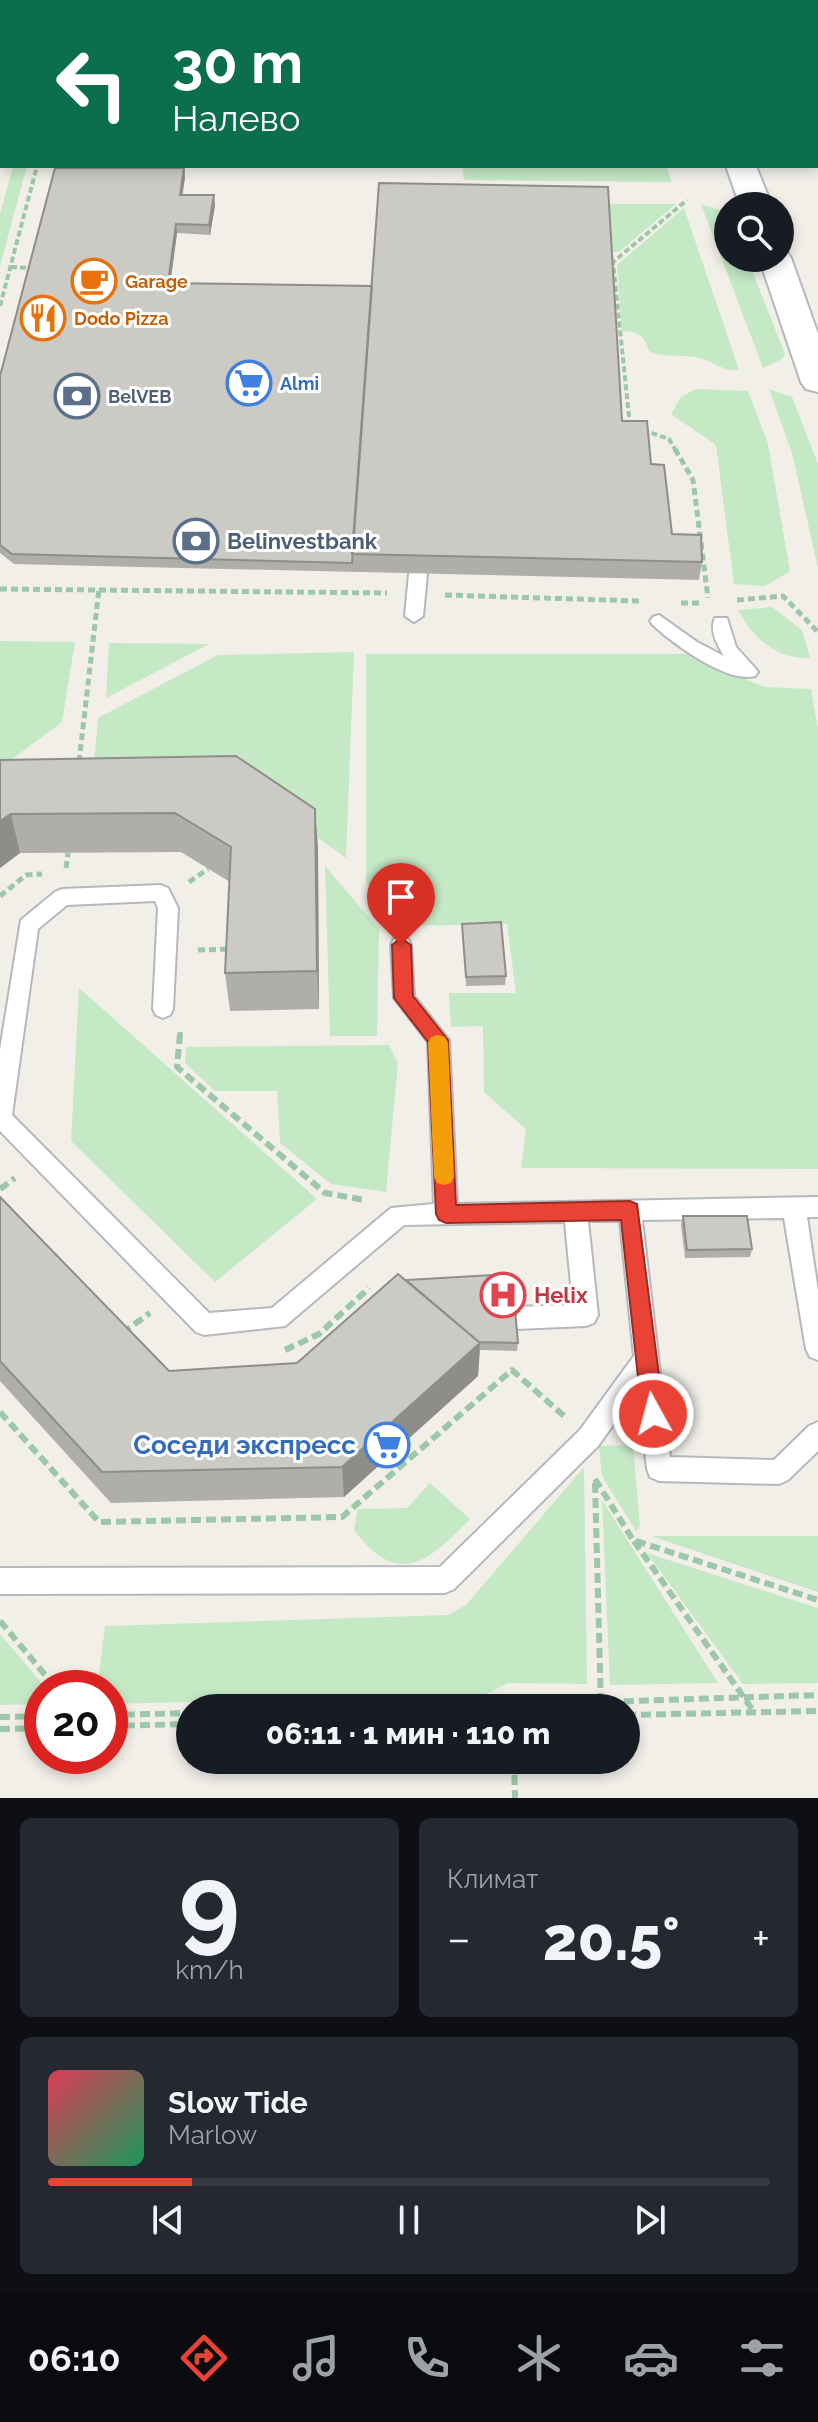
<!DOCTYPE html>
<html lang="ru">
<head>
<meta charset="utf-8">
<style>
	body { margin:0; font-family:Raleway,sans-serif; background:#242831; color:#f1f3f6; height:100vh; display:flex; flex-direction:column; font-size:30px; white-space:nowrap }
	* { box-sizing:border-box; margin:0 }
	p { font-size:26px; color:#9ea1a6 }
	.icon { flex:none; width:44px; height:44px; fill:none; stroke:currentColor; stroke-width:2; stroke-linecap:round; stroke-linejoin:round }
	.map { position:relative; height:1798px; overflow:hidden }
	.panel { display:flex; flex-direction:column; gap:20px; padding:20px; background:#0d0f14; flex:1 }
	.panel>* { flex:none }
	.banner { position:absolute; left:0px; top:0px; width:818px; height:168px; box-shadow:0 4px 12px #0003; background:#0b6e4f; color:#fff; overflow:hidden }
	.buttons { position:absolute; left:714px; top:192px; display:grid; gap:16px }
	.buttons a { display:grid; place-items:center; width:80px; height:80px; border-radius:50%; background:#171b24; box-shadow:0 4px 12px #0003; font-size:40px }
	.speed { position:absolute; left:24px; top:1670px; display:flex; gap:16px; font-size:40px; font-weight:700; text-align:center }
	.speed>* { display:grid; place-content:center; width:104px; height:104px; border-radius:50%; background:#171b24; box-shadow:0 4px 12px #0003; line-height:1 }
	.speed .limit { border:12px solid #d22; background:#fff; color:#111 }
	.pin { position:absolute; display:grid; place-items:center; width:68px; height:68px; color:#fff; margin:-82px -34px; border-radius:50% 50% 50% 0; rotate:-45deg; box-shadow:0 0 8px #0007 }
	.pin .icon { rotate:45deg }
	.me { position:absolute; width:88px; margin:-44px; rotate:353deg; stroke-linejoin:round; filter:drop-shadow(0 0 6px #0008) }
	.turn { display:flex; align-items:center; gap:28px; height:168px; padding:0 40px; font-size:36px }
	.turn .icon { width:104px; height:104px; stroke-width:2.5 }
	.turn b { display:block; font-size:56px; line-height:68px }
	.big { font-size:60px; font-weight:800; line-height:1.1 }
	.panel .tile { flex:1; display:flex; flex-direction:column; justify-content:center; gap:12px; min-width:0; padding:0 28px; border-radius:12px; background:#242831 }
	.panel .dial { align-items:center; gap:0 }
	.dial b { font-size:104px; line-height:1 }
	.song { display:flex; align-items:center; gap:24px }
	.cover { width:96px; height:96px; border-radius:12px; background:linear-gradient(135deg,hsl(350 70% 55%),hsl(150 70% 35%)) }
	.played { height:8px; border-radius:4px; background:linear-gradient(90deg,#ea4335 20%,#363941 20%) }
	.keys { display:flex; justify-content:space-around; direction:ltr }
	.heat { display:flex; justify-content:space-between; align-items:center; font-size:44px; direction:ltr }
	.panel .tiles { flex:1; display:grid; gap:20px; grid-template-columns:1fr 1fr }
	.tile:last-child { grid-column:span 2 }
	.trip { position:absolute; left:176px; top:1694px; width:464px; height:80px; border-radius:40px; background:#171b24; box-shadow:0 4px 12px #0003; font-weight:800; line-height:80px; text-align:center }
	.menu { display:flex; height:128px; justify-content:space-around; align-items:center; background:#090b0e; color:#9ea1a6 }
	.menu .icon { width:56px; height:56px }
	.menu .active { color:#ea4335 }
	.menu b { font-size:36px; color:#f1f3f6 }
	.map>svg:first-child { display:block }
	.green { fill:#c5e8c5 }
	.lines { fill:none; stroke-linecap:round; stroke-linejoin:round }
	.service-casing { stroke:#b5b8bc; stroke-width:4 }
	.tertiary-casing { stroke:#b5b8bc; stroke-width:4 }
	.path-far2 { stroke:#9cc7a9; stroke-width:4; stroke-dasharray:6 3; stroke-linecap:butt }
	.path-far1 { stroke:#9cc7a9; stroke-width:5; stroke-dasharray:7 4; stroke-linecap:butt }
	.path { stroke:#9cc7a9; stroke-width:6; stroke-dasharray:10 5; stroke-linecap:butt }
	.service { fill:#fff; fill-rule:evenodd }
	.tertiary { fill:#fff; fill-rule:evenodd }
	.wall { fill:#afaea9 }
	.shaded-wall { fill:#8f8d8a }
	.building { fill:#cccac5; stroke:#8f8d8a; stroke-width:2 }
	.route { fill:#ea4335; stroke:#982c22; stroke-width:2 }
	.slow { fill:#f59e0b }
	.labels { text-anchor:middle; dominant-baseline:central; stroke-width:6; stroke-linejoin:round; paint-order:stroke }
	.far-food-label { font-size:18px; font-weight:bold; fill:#c56008; stroke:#fff; text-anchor:start }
	.far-shop-label { font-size:18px; font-weight:bold; fill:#366cbe; stroke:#fff; text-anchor:start }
	.far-service-label { font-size:18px; font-weight:bold; fill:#4e5e75; stroke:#fff; text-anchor:start }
	.service-label { font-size:22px; font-weight:bold; fill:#4e5e75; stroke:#fff; text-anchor:start }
	.health-label { font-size:22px; font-weight:bold; fill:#be3a42; stroke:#fff; text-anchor:start }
	.near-shop-label { font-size:26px; font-weight:bold; fill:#366cbe; stroke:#fff; text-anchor:end }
</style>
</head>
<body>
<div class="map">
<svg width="818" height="1798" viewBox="0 0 818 1798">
	<rect width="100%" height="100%" fill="#f1efe8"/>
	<path class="green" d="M13,166H27L0,266V214Z
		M462,166H666L672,182L464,180Z
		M609,204H676L619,252H612Z
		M701,204L728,213V258H747L785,354L782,359L763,368Z
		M684,208L739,370C724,371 722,367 709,361C690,352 668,360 649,351C645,335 638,332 622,331L617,265Z
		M696,389L748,391L768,444L790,571L765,586L734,584L716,445L671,414L681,397Z
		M769,389L792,397L818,464V568L792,453Z
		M772,607L802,630L810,658C777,660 753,638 738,610Z
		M0,641L75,642L62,722L0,768Z
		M109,643L209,644L106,698Z
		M354,652L346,858L249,788H92L98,718L218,655Z
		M366,654H688L764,687L811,689L818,730V1169L521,1168L526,1129L484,1092L483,1026L451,1027L449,993H516L507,924L402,926L366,883Z
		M325,866L379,929L377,1036H330Z
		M79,988L317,1199L215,1282L71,1141Z
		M389,1045L398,1063L386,1192L331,1184L280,1143L277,1091H215L185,1063L186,1047Z
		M633,1445L640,1527L636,1531L602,1476L599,1446Z
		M584,1467L587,1684L508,1683L487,1694L110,1704V1688H71L65,1683L98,1682L105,1626L448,1615L466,1605Z
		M430,1483L470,1519C428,1562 399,1589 354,1530L358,1509L407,1508Z
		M602,1500L718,1683L610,1685Z
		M651,1536H818V1592Z
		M647,1553L818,1608V1683L743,1684Z
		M0,1634L46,1688H42V1704L0,1705Z"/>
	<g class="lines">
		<g class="service-casing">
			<path id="service" d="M8,0H20V2H8Z
				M218,0H230V2H218Z
				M464,0H476V2H464Z
				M543,0H559L560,2H544Z
				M2,37V51L0,52V38Z
				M0,107H2V116H0Z
				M418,568L427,574L423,616L414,622L405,616L409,574Z
				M659,615L697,642L724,656C717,645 709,630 715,618H727L736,647L755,668L758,672L755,676C728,684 672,643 653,625L650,621L653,617Z
				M161,885L168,888L178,908L173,1009L170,1015L163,1018L156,1015L153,1009L158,908L155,901L67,905L38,929L12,1115L209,1313L272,1308L391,1208L434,1204L428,1042L394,998L391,945L394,939H408L411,945L414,996L449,1040L457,1204L818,1197V1217H807L818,1291V1360L810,1357L806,1349L784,1218L642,1220L670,1457L774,1460L809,1426L818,1422V1451L788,1480L779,1484L659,1481L650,1477L647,1469L638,1390L598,1446L454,1589L445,1593L0,1594V1568L440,1567L580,1430L634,1356L620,1221H588L598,1315L594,1323L586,1326L515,1329L507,1326L503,1318L507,1310L515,1307L573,1305L565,1222L404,1225L285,1326L204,1335L196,1332L0,1131V1050L21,920L55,892L62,889Z"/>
		</g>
		<g class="tertiary-casing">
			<path id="tertiary" d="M662,0H690V2H662Z
				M726,166H756L772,206H740Z
				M780,250L786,251L791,258L818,334V392L806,389L801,382L759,258H780Z"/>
		</g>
		<path class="path-far2" d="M11,267L33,268
			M0,306L37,166
			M630,426L613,262L687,200
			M643,430L669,439L676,451"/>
		<path class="path-far1" d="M675,449L693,480L708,598
			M0,589L387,593
			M445,595L639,601
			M737,600L783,596L818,632
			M681,603H703
			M79,762L99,589
			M66,868L68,853
			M189,882L208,869
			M0,896L26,875L42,874
			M198,950L232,949
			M180,1036V1032"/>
		<path class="path" d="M180,1034L177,1067L325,1193L365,1200
			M0,1189L15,1178
			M122,1333L150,1313
			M285,1350L319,1334L369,1288
			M0,1412L99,1522L342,1517L512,1370L564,1416
			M595,1479L633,1540L818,1600
			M595,1483L601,1708
			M634,1541L754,1712
			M0,1621L56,1688
			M414,1708L818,1695
			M110,1715L190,1713
			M626,1715L818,1711
			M0,1717L42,1716
			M110,1726L190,1724
			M0,1729L42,1728
			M514,1760L515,1798"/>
		<use href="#service" class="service"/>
		<use href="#tertiary" class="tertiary"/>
	</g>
	<path class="wall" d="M812,0H818V23L816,15V2H813Z
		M184,168L185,177L182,195L215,205L210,235L177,233L170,283L622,421L651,464L672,534L702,562L699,580L14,564L0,553V376Z
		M0,760L315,809L318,849L319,1009L230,1011L225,973L230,882L181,852L20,853L0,868Z
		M462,924L506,976L505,985L466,986Z
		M0,1197L169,1371L297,1363L406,1280L518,1343L517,1351L480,1350L478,1376L344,1497L111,1503L0,1381Z
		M683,1216L752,1249L750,1257L685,1258L681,1225Z"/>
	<path class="shaded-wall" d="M166,0H177L176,2H166Z
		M184,168L185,177L181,205L180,195Z
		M214,195L215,205L210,235L209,225Z
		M176,224L177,233L169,293L168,283Z
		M315,809L318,849L319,1009L317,971Z
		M11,814L20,853L0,868V821Z
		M480,1343L478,1376L344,1497L342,1467Z"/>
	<path class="building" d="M96,0H166V2H95Z
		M55,168H184L180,195H214L209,225L176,224L168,283L372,286L352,563L12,554L0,545V376Z
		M379,183L608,187L622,421H647L651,464L664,465L672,534L701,535L702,562L352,554Z
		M236,756L315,809L317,971L225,973L231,847L175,813L11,814L0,821V760Z
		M501,922L506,976L466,977L462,924Z
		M0,1197L169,1371L297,1363L398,1274L480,1343L342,1467L102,1472L0,1361Z
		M683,1216H747L752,1249L687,1250Z
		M512,1274L518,1343L479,1342L406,1280Z"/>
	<path class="route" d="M401,938L411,945L413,996L448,1040L456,1205L630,1201L637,1204L664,1414L660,1422L653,1425L645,1422L642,1414L621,1220L446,1223L439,1220L436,1214L428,1042L394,998L392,945Z"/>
	<path class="slow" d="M438,1035L445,1037L448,1043L454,1177L451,1183L444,1185L437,1183L434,1177L428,1043L431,1037Z"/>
	<defs>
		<g id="cafe-ring" transform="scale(2.3)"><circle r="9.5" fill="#fff" stroke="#e8710a" stroke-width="1.5"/><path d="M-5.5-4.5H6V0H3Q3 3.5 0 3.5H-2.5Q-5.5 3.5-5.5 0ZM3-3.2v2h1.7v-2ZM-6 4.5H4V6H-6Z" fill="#e8710a"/></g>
		<g id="restaurant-ring" transform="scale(2.3)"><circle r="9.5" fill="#fff" stroke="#e8710a" stroke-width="1.5"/><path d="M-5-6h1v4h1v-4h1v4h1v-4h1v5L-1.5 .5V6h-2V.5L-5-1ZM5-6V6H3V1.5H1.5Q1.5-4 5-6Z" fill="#e8710a"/></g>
		<g id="supermarket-ring" transform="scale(2.3)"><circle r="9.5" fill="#fff" stroke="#3f7fe0" stroke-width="1.5"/><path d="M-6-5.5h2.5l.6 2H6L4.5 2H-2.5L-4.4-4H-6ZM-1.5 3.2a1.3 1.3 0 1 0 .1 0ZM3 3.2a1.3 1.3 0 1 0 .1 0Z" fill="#3f7fe0"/></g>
		<g id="bank-ring" transform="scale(2.3)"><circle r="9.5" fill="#fff" stroke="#5c6f8a" stroke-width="1.5"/><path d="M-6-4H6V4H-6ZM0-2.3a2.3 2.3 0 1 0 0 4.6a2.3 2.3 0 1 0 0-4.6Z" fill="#5c6f8a"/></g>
		<g id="hospital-ring" transform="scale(2.3)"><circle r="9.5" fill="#fff" stroke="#e0444e" stroke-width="1.5"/><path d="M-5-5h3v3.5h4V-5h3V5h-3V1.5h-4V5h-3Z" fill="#e0444e"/></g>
	</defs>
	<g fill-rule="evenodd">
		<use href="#cafe-ring" x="94" y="281"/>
		<use href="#restaurant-ring" x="43" y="318"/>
		<use href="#supermarket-ring" x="249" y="383"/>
		<use href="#bank-ring" x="77" y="396"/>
		<use href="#bank-ring" x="196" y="541"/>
		<use href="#hospital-ring" x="503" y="1295"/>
		<use href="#supermarket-ring" x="387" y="1445"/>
	</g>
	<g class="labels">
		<g class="far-food-label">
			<text x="125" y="281">Garage</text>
			<text x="74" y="318">Dodo Pizza</text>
		</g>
		<g class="far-shop-label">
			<text x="280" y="383">Almi</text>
		</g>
		<g class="far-service-label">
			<text x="108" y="396">BelVEB</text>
		</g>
		<g class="service-label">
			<text x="227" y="541">Belinvestbank</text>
		</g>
		<g class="health-label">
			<text x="534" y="1295">Helix</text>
		</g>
		<g class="near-shop-label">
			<text x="356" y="1445">Соседи экспресс</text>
		</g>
	</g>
</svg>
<div class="buttons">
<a><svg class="icon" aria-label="search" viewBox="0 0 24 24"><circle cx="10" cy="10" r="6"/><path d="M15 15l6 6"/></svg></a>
</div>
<div class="speed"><div class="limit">20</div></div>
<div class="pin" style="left:401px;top:945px;background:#d93025"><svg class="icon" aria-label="arrive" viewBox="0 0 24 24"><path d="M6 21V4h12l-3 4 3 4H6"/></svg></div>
<svg class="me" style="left:653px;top:1414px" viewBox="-20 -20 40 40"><circle r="17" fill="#ea4335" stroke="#fff" stroke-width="3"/><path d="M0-11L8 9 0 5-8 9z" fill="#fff"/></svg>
<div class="trip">06:11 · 1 мин · 110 m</div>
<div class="banner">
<div class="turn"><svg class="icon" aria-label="left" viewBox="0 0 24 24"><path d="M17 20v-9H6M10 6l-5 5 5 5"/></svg><div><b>30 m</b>Налево</div></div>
</div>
</div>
<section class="panel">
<div class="tiles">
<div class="tile dial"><b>9</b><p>km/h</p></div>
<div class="tile"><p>Климат</p>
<div class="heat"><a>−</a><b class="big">20.5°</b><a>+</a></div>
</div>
<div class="tile">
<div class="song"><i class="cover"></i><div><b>Slow Tide</b><p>Marlow</p></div></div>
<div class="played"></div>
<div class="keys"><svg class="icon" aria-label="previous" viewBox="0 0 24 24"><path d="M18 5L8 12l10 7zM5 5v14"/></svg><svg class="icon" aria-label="pause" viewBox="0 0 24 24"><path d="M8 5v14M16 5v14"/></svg><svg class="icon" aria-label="next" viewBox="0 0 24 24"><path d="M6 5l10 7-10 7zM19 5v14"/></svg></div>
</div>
</div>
</section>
<nav class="menu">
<b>06:10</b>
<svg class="icon active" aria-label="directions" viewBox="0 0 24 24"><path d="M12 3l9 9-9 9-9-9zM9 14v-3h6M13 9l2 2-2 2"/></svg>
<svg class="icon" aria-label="music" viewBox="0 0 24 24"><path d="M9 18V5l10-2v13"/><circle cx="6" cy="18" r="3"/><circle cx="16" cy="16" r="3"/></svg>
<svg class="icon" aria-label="phone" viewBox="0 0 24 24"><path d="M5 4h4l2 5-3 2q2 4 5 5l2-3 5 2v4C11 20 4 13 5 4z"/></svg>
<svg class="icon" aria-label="climate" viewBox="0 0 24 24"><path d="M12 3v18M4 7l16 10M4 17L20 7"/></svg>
<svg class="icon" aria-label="car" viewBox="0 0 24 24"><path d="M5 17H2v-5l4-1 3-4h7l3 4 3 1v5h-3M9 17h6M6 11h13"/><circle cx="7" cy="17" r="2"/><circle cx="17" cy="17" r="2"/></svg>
<svg class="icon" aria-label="filters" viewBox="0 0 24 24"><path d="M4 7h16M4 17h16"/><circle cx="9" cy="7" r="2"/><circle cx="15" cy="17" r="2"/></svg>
</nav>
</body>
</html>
